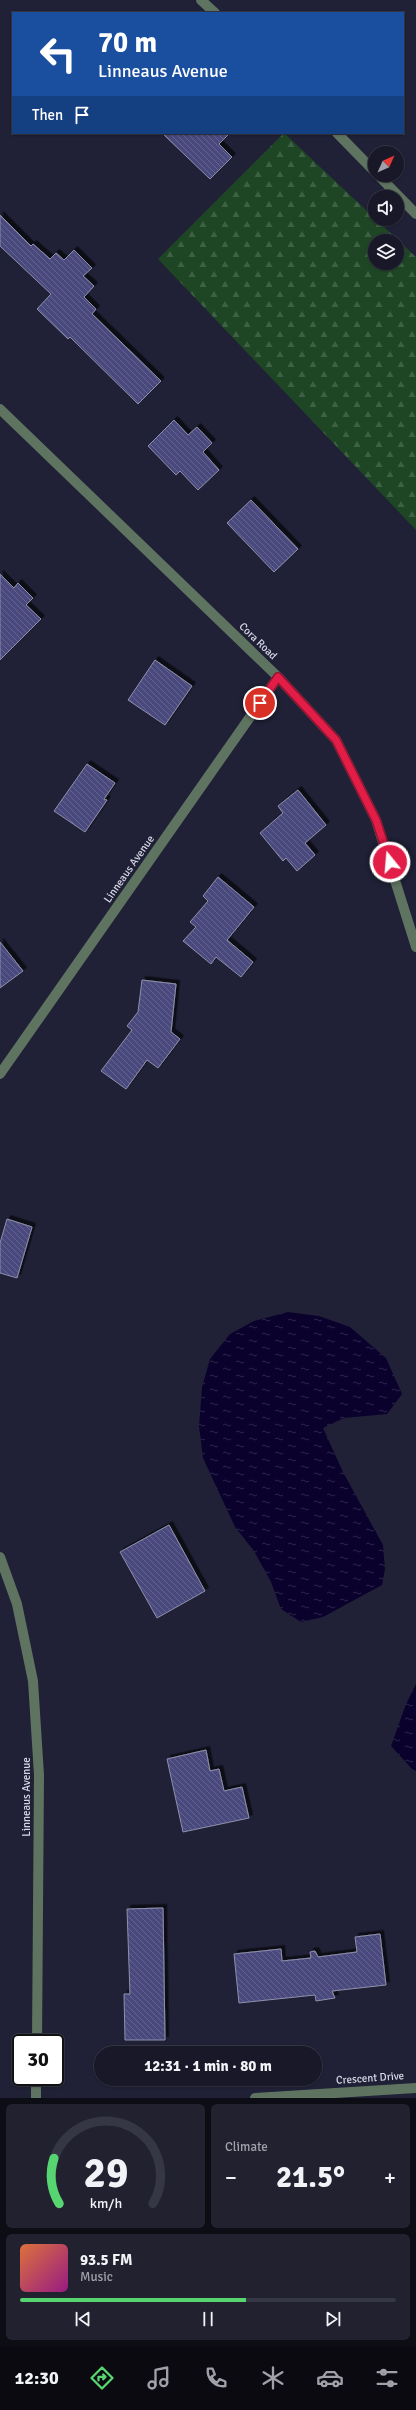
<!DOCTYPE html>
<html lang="en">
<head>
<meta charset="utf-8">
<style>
	body { margin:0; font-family:Signika,sans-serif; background:#212130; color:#f1f3f6; height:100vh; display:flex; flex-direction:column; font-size:15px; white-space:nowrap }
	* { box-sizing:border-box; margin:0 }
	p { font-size:13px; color:#9fa0a8 }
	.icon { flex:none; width:22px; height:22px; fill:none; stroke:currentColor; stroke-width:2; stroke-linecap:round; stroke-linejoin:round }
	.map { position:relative; height:2098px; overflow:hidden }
	.side { display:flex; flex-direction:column; gap:6px; padding:6px; background:#0d0d16; flex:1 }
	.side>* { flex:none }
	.banner { position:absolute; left:12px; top:12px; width:392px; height:122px; border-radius:0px; box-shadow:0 1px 3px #0004,0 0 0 1px #363745; background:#1a4fa0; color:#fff; overflow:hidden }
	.needle { width:26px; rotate:45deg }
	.buttons { position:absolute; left:368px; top:146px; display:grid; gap:8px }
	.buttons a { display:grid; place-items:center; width:36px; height:36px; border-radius:50%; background:#181828; box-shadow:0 1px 3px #0004,0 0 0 1px #363745; font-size:20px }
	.speed { position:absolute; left:12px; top:2034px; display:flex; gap:8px; font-size:20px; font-weight:700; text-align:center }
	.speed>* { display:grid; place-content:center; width:52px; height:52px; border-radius:50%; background:#181828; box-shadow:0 1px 3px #0004,0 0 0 1px #363745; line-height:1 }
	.speed .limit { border:2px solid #111; border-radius:6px; background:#fff; color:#111 }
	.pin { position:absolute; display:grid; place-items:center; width:34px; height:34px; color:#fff; margin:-17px; border:2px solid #fff; border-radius:50%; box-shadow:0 1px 4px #0007 }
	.me { position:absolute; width:44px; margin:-22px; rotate:343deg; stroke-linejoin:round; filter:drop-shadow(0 0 3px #0008) }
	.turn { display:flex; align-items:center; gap:14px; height:84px; padding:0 20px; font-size:18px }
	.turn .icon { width:52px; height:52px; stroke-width:2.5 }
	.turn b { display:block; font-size:28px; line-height:34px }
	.then { display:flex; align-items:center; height:38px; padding:0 20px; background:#0003; gap:8px; font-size:15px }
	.big { font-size:30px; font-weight:800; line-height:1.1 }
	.side .widget { flex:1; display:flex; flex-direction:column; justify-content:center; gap:6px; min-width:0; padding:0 14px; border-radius:6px; background:#212130 }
	.side .dial { align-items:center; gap:0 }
	.dial svg { height:104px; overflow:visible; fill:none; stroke:#363745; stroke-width:7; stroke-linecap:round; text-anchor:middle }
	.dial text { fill:#f1f3f6; stroke:none }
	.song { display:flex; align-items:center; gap:12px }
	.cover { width:48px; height:48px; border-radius:6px; background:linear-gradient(135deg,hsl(20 70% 55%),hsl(310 70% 35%)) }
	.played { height:4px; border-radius:2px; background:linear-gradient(90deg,#57d570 60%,#363745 60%) }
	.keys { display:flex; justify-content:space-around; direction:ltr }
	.heat { display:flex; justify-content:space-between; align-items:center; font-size:22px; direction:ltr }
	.side .tiles { flex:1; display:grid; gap:6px; grid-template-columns:1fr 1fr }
	.widget:last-child { grid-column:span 2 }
	.trip { position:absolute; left:94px; top:2046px; width:228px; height:40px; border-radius:20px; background:#181828; box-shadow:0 1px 3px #0004,0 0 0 1px #363745; font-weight:800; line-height:40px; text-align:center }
	.tab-bar { display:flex; height:64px; justify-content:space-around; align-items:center; background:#0a0a10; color:#9fa0a8 }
	.tab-bar .icon { width:28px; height:28px }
	.tab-bar .on { color:#57d570 }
	.tab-bar b { font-size:18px; color:#f1f3f6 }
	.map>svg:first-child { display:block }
	.forest { fill:url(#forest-firs); fill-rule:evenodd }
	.water { fill:url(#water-ripples) }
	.building { fill:url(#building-back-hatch); stroke:#8e90ac; filter:url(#shadow) }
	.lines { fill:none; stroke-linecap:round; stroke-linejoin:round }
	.minor { stroke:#5e7360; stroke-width:10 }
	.route-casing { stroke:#92132f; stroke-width:10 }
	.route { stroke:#e11d48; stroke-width:7 }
	.labels { text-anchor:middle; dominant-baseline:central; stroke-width:4; stroke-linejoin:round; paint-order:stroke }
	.street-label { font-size:11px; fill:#d6d8e7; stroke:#202036 }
</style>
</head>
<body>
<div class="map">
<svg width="416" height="2098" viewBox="0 0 416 2098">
	<defs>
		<pattern id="forest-firs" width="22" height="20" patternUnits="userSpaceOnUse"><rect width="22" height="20" fill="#1e4624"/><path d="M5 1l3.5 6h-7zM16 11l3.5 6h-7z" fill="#3e6044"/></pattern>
		<pattern id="water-ripples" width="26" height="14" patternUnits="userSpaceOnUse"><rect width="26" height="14" fill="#0a022d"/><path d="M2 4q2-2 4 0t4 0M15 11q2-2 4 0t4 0" fill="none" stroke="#2d264b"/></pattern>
		<pattern id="building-back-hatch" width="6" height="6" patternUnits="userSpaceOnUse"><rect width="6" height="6" fill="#4a4a7d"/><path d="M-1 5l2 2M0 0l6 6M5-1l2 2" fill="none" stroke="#63638f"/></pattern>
		<filter id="shadow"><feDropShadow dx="3.5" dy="-3.5" stdDeviation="0" flood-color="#0009"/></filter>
	</defs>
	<rect width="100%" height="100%" fill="#202036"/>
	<path class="forest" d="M284,133L416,257V530L158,259ZM375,241H397V263H375Z"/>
	<path class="water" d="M288,1312L319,1316L350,1327L386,1358L402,1394L387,1414L344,1418L323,1428L343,1472L383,1545L385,1569L382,1585L323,1617L301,1622L281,1609L271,1582L254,1551L235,1527L203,1458L199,1426L202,1387L210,1359L230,1334L254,1321Z
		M416,1684V1771L412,1769L391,1746L406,1704Z"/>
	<path class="building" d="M162,133H230L219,144L232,157L210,179Z
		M0,215L31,246L33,244L50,259L56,253L64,260L74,250L92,268L83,276L94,286L84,297L96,309L92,314L161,381L138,404L70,337L68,339L37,309L51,294L0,246Z
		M174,420L188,435L197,427L212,443L203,452L219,470L198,490L180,471L176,475L148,446Z
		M251,500L298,549L274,572L227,523Z
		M0,574L14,588L18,583L33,598L26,605L41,619L0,660Z
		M155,660L192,686L165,725L128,700Z
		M87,764L115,783L104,799L107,800L85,832L54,811Z
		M298,790L326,825L305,843L315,855L297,871L286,858L283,861L260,833L283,813L278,806Z
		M218,877L254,907L227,940L253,962L241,977L216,957L211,964L183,941L196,927L190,922L208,901L203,896Z
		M0,942L23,971L0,988Z
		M142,980L176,984L171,1032L180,1039L158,1068L147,1060L126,1089L101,1071L132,1030L127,1026L138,1012Z
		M7,1219L32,1227L17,1278L0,1273V1243Z
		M169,1525L205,1591L157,1618L120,1552Z
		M206,1750L210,1771L219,1769L224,1791L242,1787L249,1818L183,1832L167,1759Z
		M163,1908L165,2040H125L124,1994H130L127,1909Z
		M380,1934L386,1985L332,1991L335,1998L316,2001L315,1995L239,2003L234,1954L281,1949L282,1961L311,1958L310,1952L315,1951L318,1957L357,1952L355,1937Z"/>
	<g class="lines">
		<path class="minor" d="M201,0L215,13
			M337,133L375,172
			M378,175L416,214
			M0,409L278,677L336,740L376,820L416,947
			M0,1074L278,677
			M0,1557L17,1604L33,1681L39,1775L37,2043
			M36,2098V2077
			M255,2098L416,2088"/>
	</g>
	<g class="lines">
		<g class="route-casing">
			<path id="route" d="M260,703L278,677L336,740L376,820L390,862"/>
		</g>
		<use href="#route" class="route"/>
	</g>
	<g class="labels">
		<g class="street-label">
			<text transform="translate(258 641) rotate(44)">Cora Road</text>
			<text transform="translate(129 869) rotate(-55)">Linneaus Avenue</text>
			<text transform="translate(26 1797) rotate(-90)">Linneaus Avenue</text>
			<text transform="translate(370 2078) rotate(-4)">Crescent Drive</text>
		</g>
	</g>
</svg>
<div class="buttons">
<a><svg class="needle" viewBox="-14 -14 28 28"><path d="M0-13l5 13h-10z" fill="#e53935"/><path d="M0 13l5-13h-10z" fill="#9fa0a8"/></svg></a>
<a><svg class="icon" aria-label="sound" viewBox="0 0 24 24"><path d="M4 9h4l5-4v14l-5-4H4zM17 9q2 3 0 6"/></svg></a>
<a><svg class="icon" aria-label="layers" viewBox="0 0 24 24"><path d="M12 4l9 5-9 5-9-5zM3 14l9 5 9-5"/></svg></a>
</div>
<div class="speed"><div class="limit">30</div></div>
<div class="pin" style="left:260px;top:703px;background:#d93025"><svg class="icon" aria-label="arrive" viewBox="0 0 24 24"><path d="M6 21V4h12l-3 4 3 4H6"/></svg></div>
<svg class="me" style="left:390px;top:862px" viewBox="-20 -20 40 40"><circle r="17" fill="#e11d48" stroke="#fff" stroke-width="3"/><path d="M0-11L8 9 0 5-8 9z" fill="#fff"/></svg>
<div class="trip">12:31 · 1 min · 80 m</div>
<div class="banner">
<div class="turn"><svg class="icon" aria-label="left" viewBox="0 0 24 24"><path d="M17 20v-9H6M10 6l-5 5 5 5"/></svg><div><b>70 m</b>Linneaus Avenue</div></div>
<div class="then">Then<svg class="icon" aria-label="arrive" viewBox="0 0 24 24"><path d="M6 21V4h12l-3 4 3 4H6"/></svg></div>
</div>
</div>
<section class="side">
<div class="tiles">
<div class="widget dial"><svg viewBox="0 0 100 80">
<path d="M14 69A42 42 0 1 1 86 69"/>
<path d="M14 69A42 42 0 0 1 10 34" stroke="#57d570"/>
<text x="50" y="56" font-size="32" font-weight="700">29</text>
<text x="50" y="72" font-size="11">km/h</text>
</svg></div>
<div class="widget"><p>Climate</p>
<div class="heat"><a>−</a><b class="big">21.5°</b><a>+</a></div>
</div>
<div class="widget">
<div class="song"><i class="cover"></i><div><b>93.5 FM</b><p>Music</p></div></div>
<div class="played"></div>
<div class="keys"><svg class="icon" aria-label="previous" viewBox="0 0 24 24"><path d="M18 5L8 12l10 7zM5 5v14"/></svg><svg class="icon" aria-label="pause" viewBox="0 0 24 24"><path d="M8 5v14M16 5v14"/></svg><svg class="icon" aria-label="next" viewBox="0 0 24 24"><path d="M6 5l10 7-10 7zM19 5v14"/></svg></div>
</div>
</div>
</section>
<nav class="tab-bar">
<b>12:30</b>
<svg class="icon on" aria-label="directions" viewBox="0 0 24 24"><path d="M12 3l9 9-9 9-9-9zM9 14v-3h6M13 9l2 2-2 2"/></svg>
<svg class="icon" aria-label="music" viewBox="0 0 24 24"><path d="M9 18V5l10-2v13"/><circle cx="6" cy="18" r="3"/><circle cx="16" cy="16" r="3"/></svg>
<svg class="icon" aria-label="phone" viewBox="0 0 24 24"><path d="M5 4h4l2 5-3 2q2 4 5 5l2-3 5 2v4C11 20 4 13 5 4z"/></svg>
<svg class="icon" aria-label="climate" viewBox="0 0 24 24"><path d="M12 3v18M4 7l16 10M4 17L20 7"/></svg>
<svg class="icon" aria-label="car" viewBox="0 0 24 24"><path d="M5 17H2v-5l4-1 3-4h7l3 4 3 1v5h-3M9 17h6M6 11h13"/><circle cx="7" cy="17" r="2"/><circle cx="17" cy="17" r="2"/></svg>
<svg class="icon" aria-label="filters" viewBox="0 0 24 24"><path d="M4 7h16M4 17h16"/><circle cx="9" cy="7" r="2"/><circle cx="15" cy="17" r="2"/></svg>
</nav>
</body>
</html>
